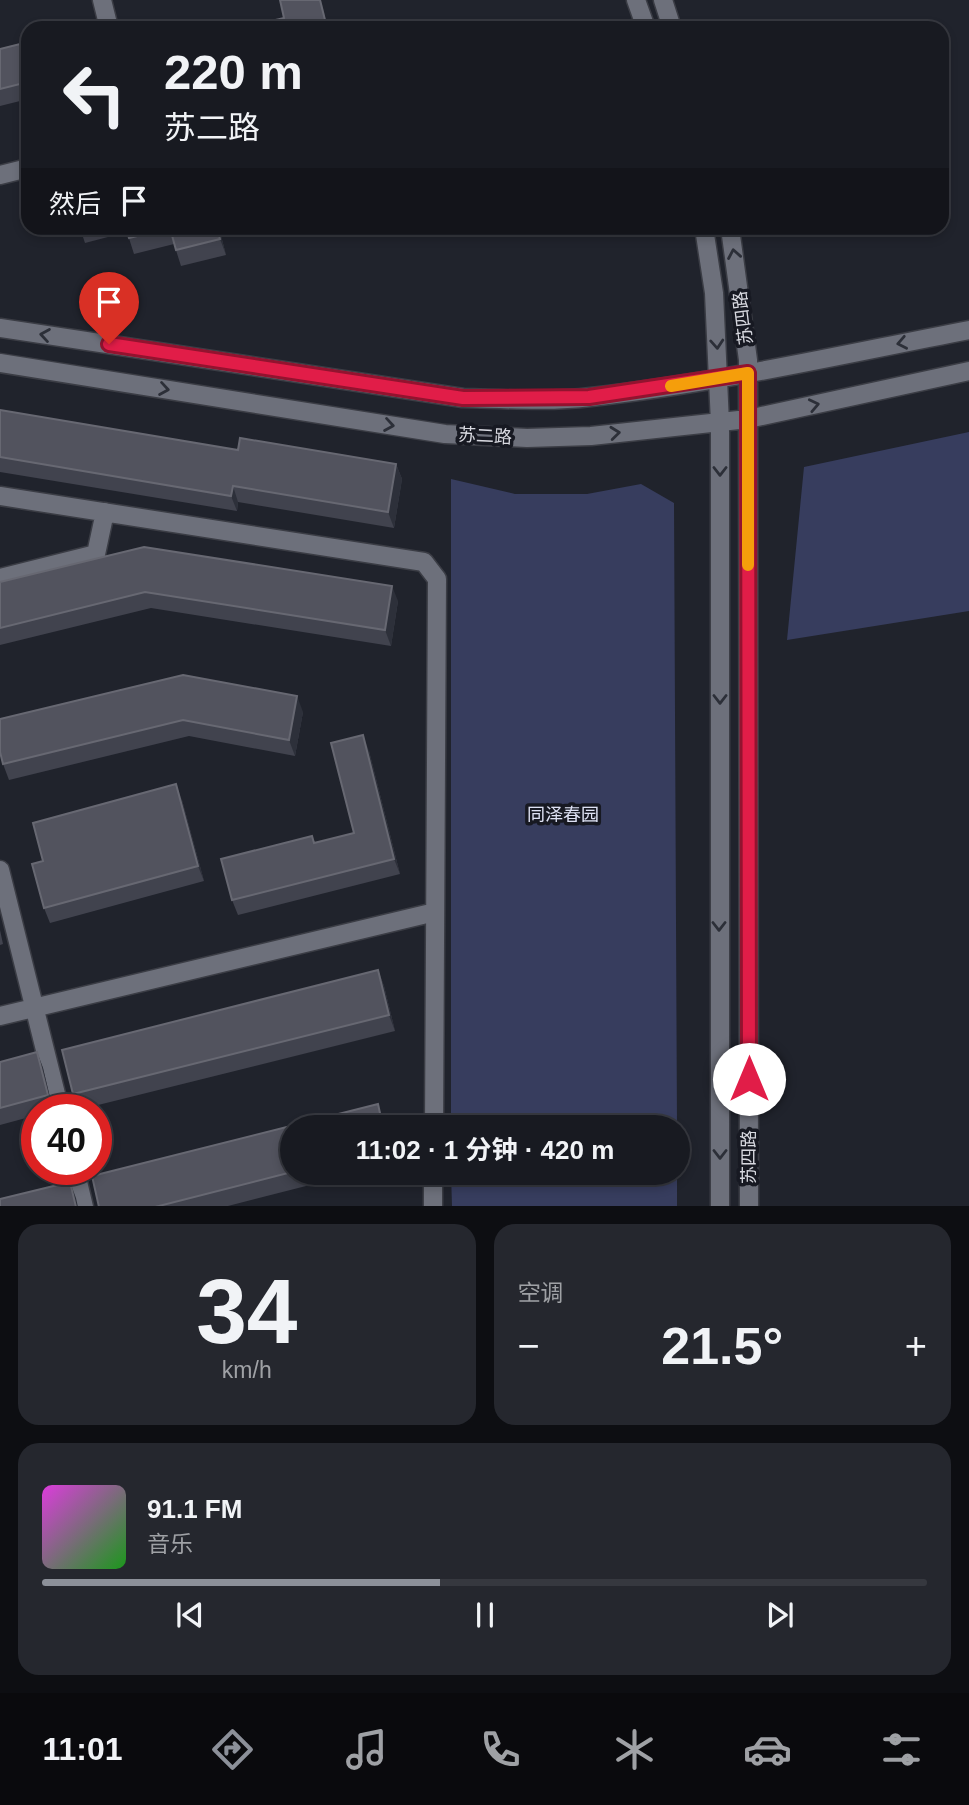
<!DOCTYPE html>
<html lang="zh">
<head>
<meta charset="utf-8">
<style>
	body { margin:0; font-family:Helvetica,"Noto Sans SC",sans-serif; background:#25272e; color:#f1f3f6; height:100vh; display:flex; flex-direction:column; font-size:26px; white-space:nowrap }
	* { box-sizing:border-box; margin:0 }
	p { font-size:23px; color:#9fa1a5 }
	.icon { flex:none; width:38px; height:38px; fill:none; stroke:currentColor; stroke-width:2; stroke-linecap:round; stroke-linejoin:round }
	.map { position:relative; height:1206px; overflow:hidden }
	.details { display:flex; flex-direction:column; gap:18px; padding:18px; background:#0d0e12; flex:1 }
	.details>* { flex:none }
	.top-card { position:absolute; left:21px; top:21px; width:928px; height:214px; border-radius:21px; box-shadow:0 4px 10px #0003,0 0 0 2px #36383f; background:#181a21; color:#f1f3f6; overflow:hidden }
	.speed { position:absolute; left:21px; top:1094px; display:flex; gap:14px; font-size:35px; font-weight:700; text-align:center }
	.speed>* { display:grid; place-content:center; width:91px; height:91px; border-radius:50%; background:#181a21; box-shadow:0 4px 10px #0003,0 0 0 2px #36383f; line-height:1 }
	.speed .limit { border:10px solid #d22; background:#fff; color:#111 }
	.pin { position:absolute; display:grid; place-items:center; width:60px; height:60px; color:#fff; margin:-72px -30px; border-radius:50% 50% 50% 0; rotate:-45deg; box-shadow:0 0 7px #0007 }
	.pin .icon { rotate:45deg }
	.me { position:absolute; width:77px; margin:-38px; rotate:0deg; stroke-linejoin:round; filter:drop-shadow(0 0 5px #0008) }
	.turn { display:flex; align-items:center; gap:24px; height:147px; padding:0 28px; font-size:32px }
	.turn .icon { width:91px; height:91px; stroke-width:2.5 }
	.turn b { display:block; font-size:49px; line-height:60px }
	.then { display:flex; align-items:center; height:66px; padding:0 28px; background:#0003; gap:14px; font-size:26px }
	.big { font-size:52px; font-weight:700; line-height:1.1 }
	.details .widget { flex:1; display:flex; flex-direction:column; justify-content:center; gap:10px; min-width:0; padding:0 24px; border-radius:21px; background:#25272e }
	.details .dial { align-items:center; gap:0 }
	.dial b { font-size:91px; line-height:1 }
	.song { display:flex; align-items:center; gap:21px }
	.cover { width:84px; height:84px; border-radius:10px; background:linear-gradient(135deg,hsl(300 70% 55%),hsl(120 70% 35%)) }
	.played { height:7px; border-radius:4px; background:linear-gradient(90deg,#8c9099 45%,#36383f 45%) }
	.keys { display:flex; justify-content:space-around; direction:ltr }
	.heat { display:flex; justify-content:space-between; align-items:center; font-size:38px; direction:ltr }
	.details .tiles { flex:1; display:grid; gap:18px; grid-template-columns:1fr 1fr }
	.widget:last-child { grid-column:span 2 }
	.trip { position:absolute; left:280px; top:1115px; width:410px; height:70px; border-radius:35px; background:#181a21; box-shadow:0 4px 10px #0003,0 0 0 2px #36383f; font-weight:700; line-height:70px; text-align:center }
	.dock { display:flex; height:112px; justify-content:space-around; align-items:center; background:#0a0a0d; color:#9fa1a5 }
	.dock .icon { width:49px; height:49px }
	.dock .current { color:#8c9099 }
	.dock b { font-size:32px; color:#f1f3f6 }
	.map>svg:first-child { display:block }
	.green { fill:#373d5e }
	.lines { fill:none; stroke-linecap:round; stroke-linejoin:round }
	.minor-casing { stroke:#3b3d45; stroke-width:21 }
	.tertiary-casing { stroke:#3b3d45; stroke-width:21 }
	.minor { stroke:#6d707b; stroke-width:18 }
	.tertiary { stroke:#6d707b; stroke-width:18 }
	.wall { fill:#41434e }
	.shaded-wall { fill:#2d303a }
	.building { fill:#52535e; stroke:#676872; stroke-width:2 }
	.oneway { stroke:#2c2f38 }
	.route-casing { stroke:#92132f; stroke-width:18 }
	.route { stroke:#e11d48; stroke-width:12 }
	.slow { stroke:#f59e0b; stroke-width:12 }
	.labels { text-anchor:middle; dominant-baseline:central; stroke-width:7; stroke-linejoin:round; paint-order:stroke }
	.street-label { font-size:18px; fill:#d8d9e0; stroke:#171922 }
	.park-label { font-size:18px; fill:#dee2f4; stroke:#171922 }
</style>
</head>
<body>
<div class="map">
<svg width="969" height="1207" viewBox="0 0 969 1207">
	<rect width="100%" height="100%" fill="#20232c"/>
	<path class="green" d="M969,432V611L787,640L804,467Z
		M451,479L515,494H587L641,484L674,503L677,1127H451Z
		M451,1173H677V1206H452Z"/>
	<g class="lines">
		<g class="minor-casing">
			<path id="minor" d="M102,0L109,28
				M0,175L28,168
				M0,496L424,562L437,579L434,1127
				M0,578L96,554L105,512
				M0,870L60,1110
				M0,1016L435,912
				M75,1169L84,1207
				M433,1207V1172"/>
		</g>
		<g class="tertiary-casing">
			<path id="tertiary" d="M636,0L646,28
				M663,0L672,28
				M704,228L714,293L720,423V1207
				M730,228L748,360L749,1207
				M0,328L463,398C506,399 549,402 591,397C718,383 844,354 969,330
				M0,363L445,434L527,438L591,436L748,419L969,371"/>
		</g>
		<use href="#minor" class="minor"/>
		<use href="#tertiary" class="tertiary"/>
	</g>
	<path class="wall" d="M28,42V99L0,106V49Z
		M38,228H53L39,231Z
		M80,228H219L226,255L181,266L174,244L134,254L127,232L85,243Z
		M0,410L238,450L396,464L402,479L394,528L238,502L237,511L0,472Z
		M0,582L398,601L391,646L151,608L0,645Z
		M303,712L295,756L189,736L9,780L3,764L0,719Z
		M369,751L400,874L238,915L232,900L315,843L354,833Z
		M182,800L204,881L50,923L44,908L43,861Z
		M0,930L3,944L0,945Z
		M378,970L384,986L395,1031L78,1110L73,1094Z
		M37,1052L43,1068L53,1110H37V1115L0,1125V1062Z
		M378,1104L383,1120L292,1172H361L224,1207H99Z"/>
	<path class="shaded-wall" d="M320,0H321L328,28H327Z
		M217,228H219L226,255L220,239Z
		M396,464L402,479L394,528L388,512Z
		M233,486L238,502L237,511L231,496Z
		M392,586L398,601L391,646L385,630Z
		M297,696L303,712L295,756L289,740Z
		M363,735L369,751L400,874L394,859Z
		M176,784L182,800L204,881L198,866Z
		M378,970L384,986L395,1031L389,1015Z
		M37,1052L43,1068L53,1110L48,1095Z
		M378,1104L383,1120L385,1127H383Z
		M70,1182L76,1198L78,1207H76Z"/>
	<path class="building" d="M280,0H320L327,28H242L284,18Z
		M97,24L98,28H82Z
		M28,42V82L0,89V49Z
		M28,174V194L23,175Z
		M126,228H217L220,239L176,250L170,228L129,238Z
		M0,410L238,450L240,438L396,464L388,512L233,486L231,496L0,457Z
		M144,547L392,586L385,630L145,592L0,628V582Z
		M183,675L297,696L289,740L183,720L3,764L0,752V719Z
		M363,735L394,859L232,900L221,859L312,836L314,843L354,833L331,743Z
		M176,784L198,866L44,908L32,864L43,861L33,823Z
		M378,970L389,1015L73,1094L62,1050Z
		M37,1052L48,1095L0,1108V1062Z
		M378,1104L383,1127H292V1172L155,1207H99L92,1176Z
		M70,1182L76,1207H0V1199Z"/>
	<defs><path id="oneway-chevron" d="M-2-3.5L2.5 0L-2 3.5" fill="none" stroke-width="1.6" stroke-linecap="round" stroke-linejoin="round" transform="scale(1.75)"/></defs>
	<g class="oneway">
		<use href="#oneway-chevron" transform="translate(734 254) rotate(-100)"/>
		<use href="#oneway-chevron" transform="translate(45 335) rotate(-171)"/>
		<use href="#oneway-chevron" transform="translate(902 343) rotate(169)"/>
		<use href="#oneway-chevron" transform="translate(717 344) rotate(86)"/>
		<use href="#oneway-chevron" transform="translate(164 389) rotate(9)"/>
		<use href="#oneway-chevron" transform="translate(814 405) rotate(-12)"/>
		<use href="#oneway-chevron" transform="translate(389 425) rotate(9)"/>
		<use href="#oneway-chevron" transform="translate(615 433) rotate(-6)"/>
		<use href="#oneway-chevron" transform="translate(720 471) rotate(90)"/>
		<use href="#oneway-chevron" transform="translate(720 699) rotate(90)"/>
		<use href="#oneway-chevron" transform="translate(719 926) rotate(90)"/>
		<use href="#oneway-chevron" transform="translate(720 1154) rotate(90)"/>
	</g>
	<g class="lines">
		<g class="route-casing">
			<path id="route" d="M109,344L463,398L589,397L748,373L749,1079"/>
		</g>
		<use href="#route" class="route"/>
		<path class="slow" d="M671,386L748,373V565"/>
	</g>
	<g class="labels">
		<g class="street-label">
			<text transform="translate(743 318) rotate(-97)">苏四路</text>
			<text transform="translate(485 436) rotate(3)">苏二路</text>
			<text transform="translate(749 1157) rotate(-90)">苏四路</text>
		</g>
		<g class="park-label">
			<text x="563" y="815">同泽春园</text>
		</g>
	</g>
</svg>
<div class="speed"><div class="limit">40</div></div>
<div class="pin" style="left:109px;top:344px;background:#d93025"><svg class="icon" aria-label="arrive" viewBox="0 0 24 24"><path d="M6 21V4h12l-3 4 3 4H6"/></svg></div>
<svg class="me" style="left:749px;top:1079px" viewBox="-20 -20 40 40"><circle r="19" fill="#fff"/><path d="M0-13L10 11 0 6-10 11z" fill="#e11d48"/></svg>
<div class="trip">11:02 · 1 分钟 · 420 m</div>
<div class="top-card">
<div class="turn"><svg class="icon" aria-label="left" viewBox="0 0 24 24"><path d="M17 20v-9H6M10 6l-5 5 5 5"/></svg><div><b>220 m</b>苏二路</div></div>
<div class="then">然后<svg class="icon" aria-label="arrive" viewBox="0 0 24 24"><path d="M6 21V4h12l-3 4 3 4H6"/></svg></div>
</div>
</div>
<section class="details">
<div class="tiles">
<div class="widget dial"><b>34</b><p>km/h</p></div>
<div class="widget"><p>空调</p>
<div class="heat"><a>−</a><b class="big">21.5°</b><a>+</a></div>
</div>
<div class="widget">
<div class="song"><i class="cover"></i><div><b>91.1 FM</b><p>音乐</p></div></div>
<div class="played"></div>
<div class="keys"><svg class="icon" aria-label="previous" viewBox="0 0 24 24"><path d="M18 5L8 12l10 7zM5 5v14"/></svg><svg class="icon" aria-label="pause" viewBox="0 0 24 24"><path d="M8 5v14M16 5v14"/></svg><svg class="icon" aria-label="next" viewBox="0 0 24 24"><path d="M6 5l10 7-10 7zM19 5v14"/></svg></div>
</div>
</div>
</section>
<nav class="dock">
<b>11:01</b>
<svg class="icon current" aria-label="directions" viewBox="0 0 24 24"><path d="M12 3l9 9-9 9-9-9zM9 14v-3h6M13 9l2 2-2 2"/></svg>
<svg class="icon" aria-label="music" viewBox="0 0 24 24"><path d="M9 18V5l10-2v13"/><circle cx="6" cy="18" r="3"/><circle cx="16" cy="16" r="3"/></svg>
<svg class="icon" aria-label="phone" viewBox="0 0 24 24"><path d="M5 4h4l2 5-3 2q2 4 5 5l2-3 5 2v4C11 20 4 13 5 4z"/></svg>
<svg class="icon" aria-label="climate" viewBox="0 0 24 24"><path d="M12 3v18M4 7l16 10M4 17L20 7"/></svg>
<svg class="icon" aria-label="car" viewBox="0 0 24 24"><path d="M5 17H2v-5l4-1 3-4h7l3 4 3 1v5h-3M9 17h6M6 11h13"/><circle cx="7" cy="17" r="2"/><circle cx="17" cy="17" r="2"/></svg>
<svg class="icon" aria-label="filters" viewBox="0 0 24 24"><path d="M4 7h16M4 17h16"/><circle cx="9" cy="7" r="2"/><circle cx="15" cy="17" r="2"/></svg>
</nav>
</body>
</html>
